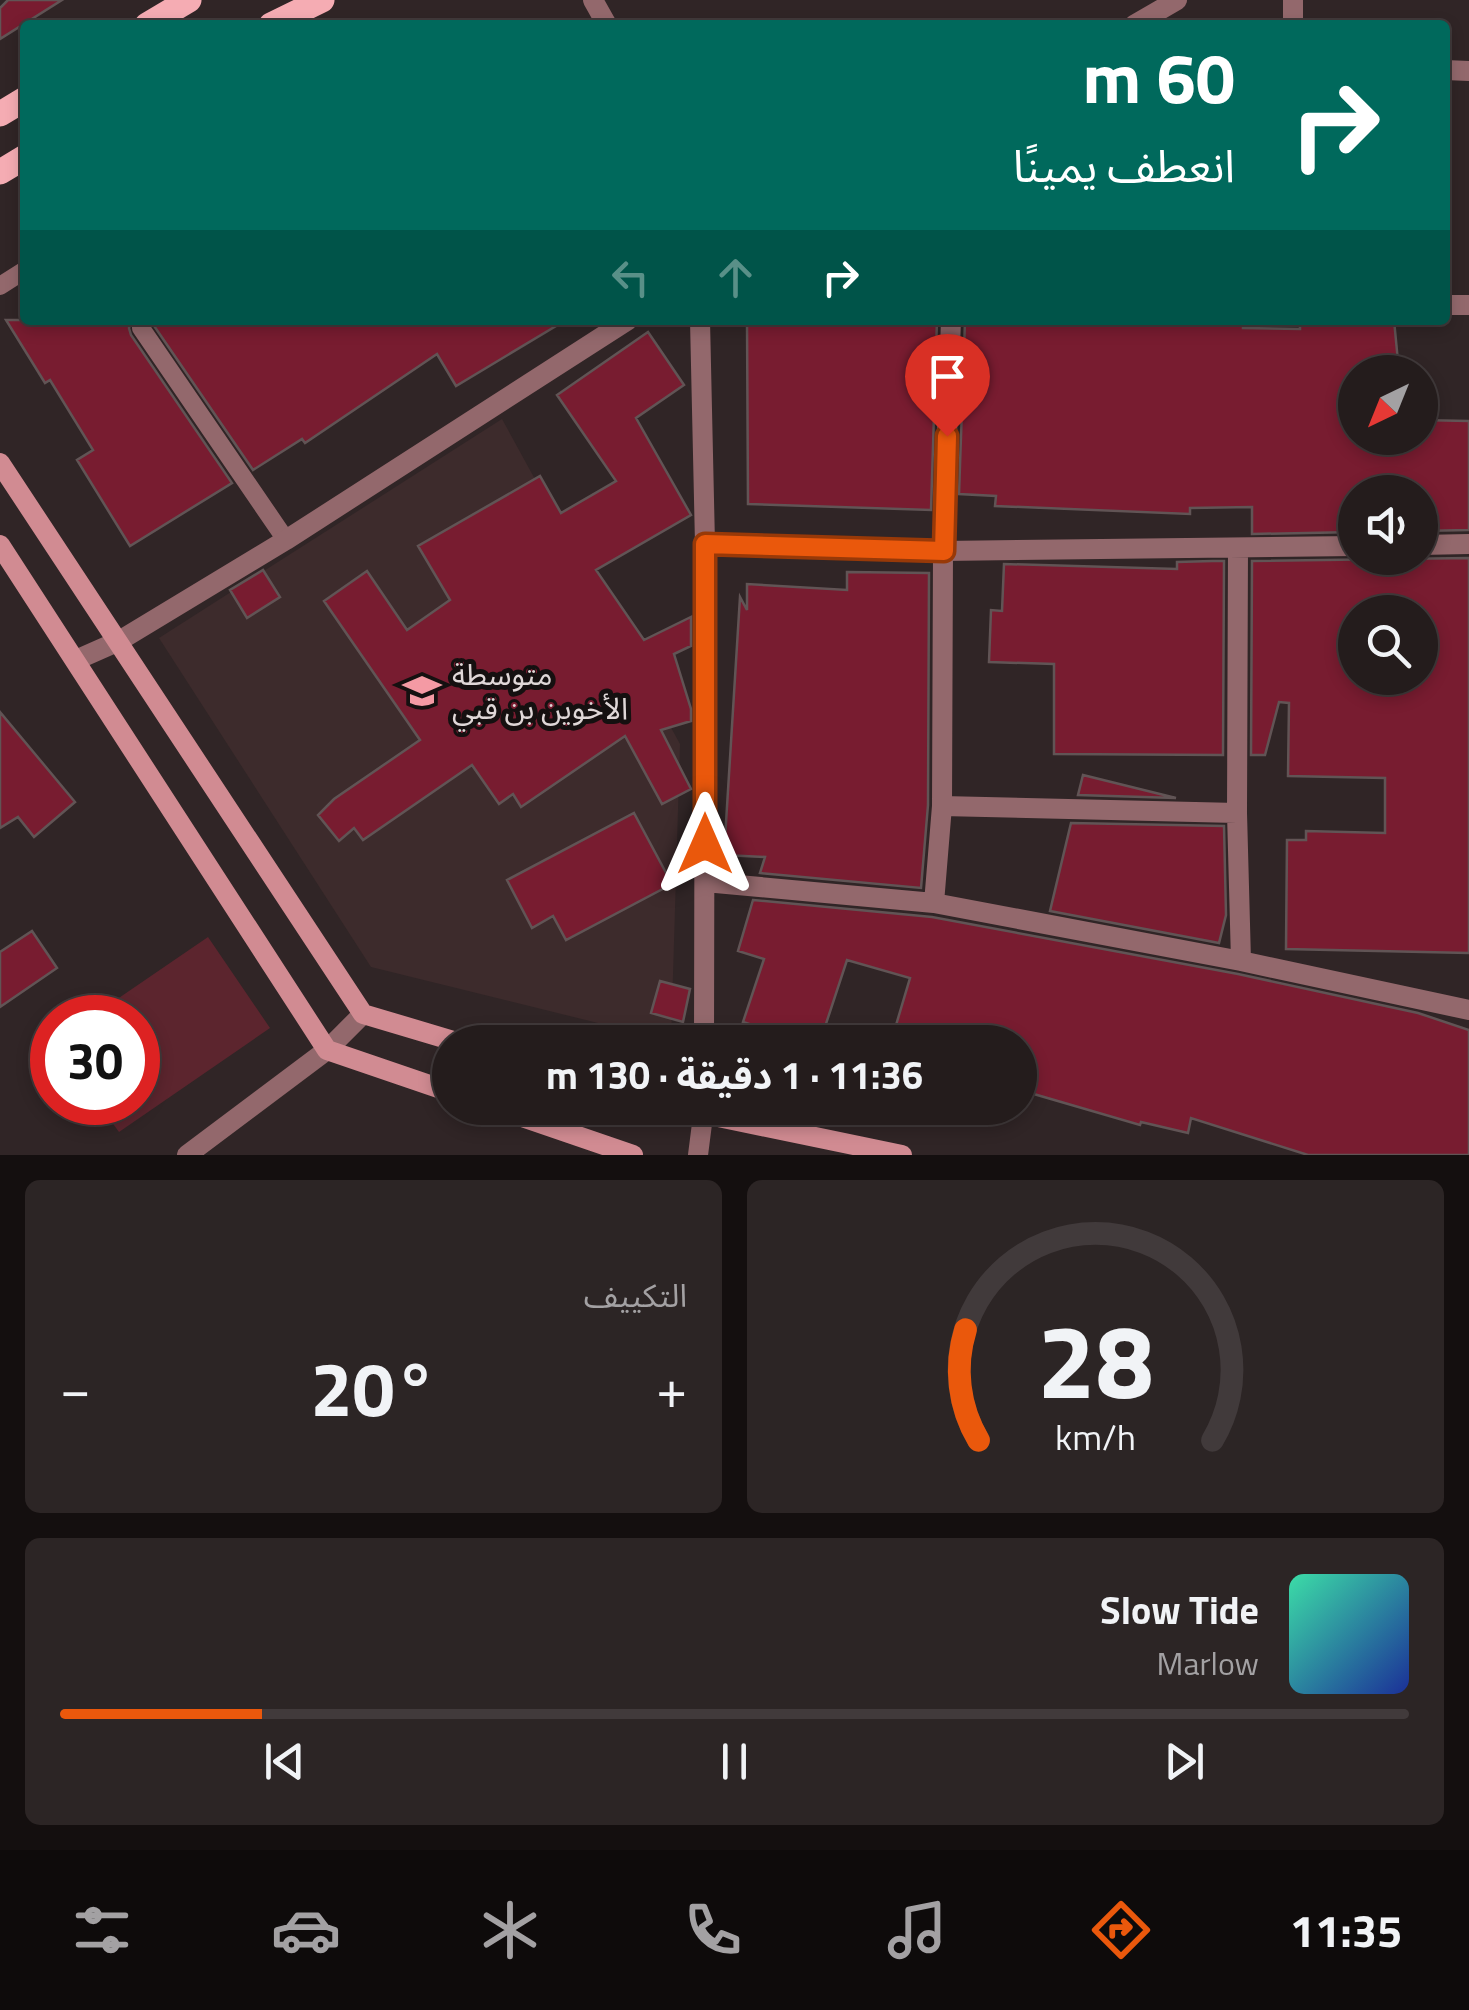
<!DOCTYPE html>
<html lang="ar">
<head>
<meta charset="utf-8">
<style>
	body { margin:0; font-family:"Titillium Web","Noto Sans Arabic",sans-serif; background:#2c2525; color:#f1f3f6; direction:rtl; height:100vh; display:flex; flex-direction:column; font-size:38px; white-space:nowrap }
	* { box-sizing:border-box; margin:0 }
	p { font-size:32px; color:#a3a1a3 }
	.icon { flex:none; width:55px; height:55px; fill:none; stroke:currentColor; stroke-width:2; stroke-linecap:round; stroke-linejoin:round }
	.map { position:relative; height:1155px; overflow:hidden; direction:ltr }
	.details { display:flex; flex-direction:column; gap:25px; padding:25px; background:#140f0f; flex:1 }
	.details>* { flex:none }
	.guide { position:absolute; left:20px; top:20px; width:1430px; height:305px; border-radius:10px; box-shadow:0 5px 15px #0003,0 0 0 2px #413a3b; direction:rtl; background:#00695c; color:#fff; overflow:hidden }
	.needle { width:65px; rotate:223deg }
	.tools { position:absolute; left:1338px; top:355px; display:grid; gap:20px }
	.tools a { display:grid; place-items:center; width:100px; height:100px; border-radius:50%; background:#241c1c; box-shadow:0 5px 15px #0003,0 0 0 2px #413a3b; font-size:50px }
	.speed { position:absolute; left:30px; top:995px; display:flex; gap:20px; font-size:50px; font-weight:700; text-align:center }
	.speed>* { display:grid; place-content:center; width:130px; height:130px; border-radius:50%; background:#241c1c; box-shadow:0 5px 15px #0003,0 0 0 2px #413a3b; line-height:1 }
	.speed .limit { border:15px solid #d22; background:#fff; color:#111 }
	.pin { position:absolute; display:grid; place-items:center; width:85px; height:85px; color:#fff; margin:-102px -42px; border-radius:50% 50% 50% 0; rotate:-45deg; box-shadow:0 0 10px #0007 }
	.pin .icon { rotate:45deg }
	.me { position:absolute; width:110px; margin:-55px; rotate:0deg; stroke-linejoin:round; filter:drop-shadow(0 0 8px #0008) }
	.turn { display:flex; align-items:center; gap:35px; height:210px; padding:0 50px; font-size:45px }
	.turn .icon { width:130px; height:130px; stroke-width:2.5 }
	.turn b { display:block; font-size:70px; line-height:85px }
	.lanes { display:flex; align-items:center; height:95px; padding:0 50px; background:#0003; justify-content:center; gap:50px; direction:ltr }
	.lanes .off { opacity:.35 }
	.big { font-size:75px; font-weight:700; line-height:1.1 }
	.details .tile { flex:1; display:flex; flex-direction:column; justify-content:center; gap:15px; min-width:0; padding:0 35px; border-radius:15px; background:#2c2525 }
	.details .dial { align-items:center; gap:0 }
	.dial svg { height:260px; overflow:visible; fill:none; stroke:#413a3b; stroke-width:7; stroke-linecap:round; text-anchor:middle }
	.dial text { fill:#f1f3f6; stroke:none }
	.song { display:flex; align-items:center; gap:30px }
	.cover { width:120px; height:120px; border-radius:15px; background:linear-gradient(135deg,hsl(160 70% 55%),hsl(230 70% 35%)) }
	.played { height:10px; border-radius:5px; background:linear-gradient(90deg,#ea580c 15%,#413a3b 15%) }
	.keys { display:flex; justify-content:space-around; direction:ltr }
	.heat { display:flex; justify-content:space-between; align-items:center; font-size:55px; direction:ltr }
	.details .tiles { flex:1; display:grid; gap:25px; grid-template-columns:1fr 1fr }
	.tile:last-child { grid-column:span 2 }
	.trip { position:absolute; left:432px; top:1025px; width:605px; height:100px; border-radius:50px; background:#241c1c; box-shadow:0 5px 15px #0003,0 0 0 2px #413a3b; font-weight:700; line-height:100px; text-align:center; direction:rtl }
	.dock { display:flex; height:160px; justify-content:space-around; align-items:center; background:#0e0b0b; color:#a3a1a3 }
	.dock .icon { width:70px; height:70px }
	.dock .current { color:#ea580c }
	.dock b { font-size:45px; color:#f1f3f6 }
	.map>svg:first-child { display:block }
	.built { fill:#3d2b2c }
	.green { fill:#5c252e }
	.building { fill:#781c30; stroke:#615455; stroke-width:2.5; fill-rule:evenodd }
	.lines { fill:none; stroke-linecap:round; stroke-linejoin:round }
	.lane { stroke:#93686c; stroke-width:18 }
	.street { stroke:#93686c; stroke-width:20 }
	.secondary { stroke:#d18b92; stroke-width:20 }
	.primary { stroke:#f5acb3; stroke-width:25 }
	.route-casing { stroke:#983908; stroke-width:25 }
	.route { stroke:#ea580c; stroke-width:18 }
	.labels { text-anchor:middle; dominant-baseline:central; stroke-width:10; stroke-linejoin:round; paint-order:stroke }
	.poi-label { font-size:30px; fill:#dfd7d7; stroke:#151010; text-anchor:start }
</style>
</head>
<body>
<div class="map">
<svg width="1469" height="1155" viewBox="0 0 1469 1155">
	<rect width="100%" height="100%" fill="#302526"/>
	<path class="built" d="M502,419L680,744L671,1041L371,967L159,638Z"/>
	<path class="green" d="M208,937L270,1028L119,1132L98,1103L138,1102V1018L91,1017Z"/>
	<path class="building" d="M8,0H62L0,39V8Z
		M6,320H132L129,328L131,335L232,483L130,546L77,460L93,450L50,380L45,383Z
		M150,320H566L456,386L437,354L305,443L302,439L253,470Z
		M747,320H937L931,510L748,504Z
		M1067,320H1243V328L1300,329V320H1394L1399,372H1355V438H1420V420L1469,421V530L1420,531V492H1355V532L1252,534V507L1190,508V514L995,506L996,496L959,494L965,321L1067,324Z
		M648,332L684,385L636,418L691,515L596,570L644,640L691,617V646L674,654L691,709V721L661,730L691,789L662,804L625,736L521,807L513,794L499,804L472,765L363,840L354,828L339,841L318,815L334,799L420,740L324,601L367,571L407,630L450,600L418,546L540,476L561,513L616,481L557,395Z
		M1469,558V953L1286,949L1287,840H1306V831L1385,833V778L1288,776L1289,703L1279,702L1265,755H1251L1252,561ZM1355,612H1420V678H1355Z
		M1213,561H1224L1223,755L1054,754V664L989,662L991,610L1002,611L1004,564L1177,569V562Z
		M263,570L280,597L247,618L230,590Z
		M847,572L929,573L928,805L921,888L760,873L765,857L724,855L740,597L747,610V584L847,590Z
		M0,712L75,802L34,837L18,817L0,828Z
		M1083,775L1176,798L1078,795Z
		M634,813L672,884L566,940L553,916L532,928L507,880Z
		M1071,823L1224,826L1226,915L1219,943L1050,911Z
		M753,900L932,917L1238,974L1418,1013L1469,1030V1155H1308L1191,1118L1188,1133L1141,1122L1140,1125L1020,1090V1042H891L910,978L847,960L820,1042H804L743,1022L764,959L738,951Z
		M32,931L57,968L0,1007V952Z
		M660,981L690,989L683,1022L651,1013Z"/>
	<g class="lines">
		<path class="lane" d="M0,286L25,270
			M141,328L286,540"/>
		<path class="street" d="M593,0L607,25
			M1293,0V25
			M1134,25L1177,0
			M1445,70L1469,71
			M1445,305H1469
			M700,320L705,544L704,1042
			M705,544L943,551L1355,546
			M1420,545L1469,544
			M1238,548L1237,813L1241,961
			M76,660L119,641L286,540L628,320
			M942,806L1237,813
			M705,882L934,903L1241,961L1469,1010
			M934,903L942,806L943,551L951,320
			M187,1155L327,1050L363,1014
			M698,1155L704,1108"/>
		<path class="secondary" d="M0,463L363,1014L457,1042
			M0,545L327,1050L450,1092
			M496,1108L633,1155
			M675,1108L902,1155"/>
		<path class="primary" d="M147,25L189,0
			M271,25L322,0
			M0,114L25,99
			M0,172L25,157"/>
	</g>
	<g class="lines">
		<g class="route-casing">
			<path id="route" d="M705,844V544L944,551L947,436"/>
		</g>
		<use href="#route" class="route"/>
	</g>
	<defs>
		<g id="school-bare" transform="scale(3)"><path d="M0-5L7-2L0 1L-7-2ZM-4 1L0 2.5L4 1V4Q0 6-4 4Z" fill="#f49aa4" stroke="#151010" stroke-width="2.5" paint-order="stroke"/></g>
	</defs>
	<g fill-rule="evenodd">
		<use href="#school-bare" x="422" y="691"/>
	</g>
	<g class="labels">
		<g class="poi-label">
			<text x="452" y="674">متوسطة<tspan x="452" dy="34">الأخوين بن قبي</tspan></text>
		</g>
	</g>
</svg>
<div class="tools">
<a><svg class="needle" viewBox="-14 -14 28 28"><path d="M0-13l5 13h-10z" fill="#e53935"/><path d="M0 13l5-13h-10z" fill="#a3a1a3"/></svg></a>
<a><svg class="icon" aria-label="sound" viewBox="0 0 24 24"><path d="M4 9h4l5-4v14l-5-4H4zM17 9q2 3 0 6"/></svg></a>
<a><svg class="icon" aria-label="search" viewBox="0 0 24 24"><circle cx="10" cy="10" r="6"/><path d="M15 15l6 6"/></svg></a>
</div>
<div class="speed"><div class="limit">30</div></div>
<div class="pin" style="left:947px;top:436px;background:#d93025"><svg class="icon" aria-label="arrive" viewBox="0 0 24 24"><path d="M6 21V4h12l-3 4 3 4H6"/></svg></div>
<svg class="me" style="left:705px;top:844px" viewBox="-20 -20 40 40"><path d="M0-17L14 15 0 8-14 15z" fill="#ea580c" stroke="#fff" stroke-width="4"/></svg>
<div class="trip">11:36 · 1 دقيقة · 130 m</div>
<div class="guide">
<div class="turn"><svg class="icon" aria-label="right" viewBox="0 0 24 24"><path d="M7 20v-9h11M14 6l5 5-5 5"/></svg><div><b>60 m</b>انعطف يمينًا</div></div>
<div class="lanes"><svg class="icon off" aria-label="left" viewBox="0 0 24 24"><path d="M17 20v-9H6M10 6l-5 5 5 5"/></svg><svg class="icon off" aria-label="ahead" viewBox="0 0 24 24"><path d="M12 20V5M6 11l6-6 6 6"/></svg><svg class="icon" aria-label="right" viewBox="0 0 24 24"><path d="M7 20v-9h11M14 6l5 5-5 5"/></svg></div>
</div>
</div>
<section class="details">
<div class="tiles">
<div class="tile dial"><svg viewBox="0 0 100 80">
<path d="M14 69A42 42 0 1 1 86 69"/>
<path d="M14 69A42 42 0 0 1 10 35" stroke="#ea580c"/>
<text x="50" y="56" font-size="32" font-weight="700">28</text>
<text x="50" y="72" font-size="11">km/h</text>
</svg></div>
<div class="tile"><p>التكييف</p>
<div class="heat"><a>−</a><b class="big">20°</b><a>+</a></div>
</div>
<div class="tile">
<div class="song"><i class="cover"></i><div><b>Slow Tide</b><p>Marlow</p></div></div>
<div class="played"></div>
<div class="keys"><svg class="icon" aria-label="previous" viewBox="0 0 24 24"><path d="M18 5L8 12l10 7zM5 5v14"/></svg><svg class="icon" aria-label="pause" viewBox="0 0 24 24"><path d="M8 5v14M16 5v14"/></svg><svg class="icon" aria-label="next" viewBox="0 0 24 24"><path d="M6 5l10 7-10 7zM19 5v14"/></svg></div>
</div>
</div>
</section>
<nav class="dock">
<b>11:35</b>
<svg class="icon current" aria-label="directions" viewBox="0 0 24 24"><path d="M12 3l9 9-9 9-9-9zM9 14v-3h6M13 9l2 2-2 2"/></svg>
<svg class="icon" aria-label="music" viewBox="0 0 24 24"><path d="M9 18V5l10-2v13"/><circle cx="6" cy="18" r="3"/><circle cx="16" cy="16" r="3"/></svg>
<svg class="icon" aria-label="phone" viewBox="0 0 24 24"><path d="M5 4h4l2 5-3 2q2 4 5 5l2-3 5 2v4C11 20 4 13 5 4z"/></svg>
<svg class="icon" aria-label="climate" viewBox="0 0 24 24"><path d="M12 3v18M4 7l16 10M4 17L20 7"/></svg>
<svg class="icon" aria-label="car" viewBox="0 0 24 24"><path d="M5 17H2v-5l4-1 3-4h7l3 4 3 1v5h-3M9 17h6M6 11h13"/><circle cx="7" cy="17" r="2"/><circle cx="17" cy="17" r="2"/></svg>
<svg class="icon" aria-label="filters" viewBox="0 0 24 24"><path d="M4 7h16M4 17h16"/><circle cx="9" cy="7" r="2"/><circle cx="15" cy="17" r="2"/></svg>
</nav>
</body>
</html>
